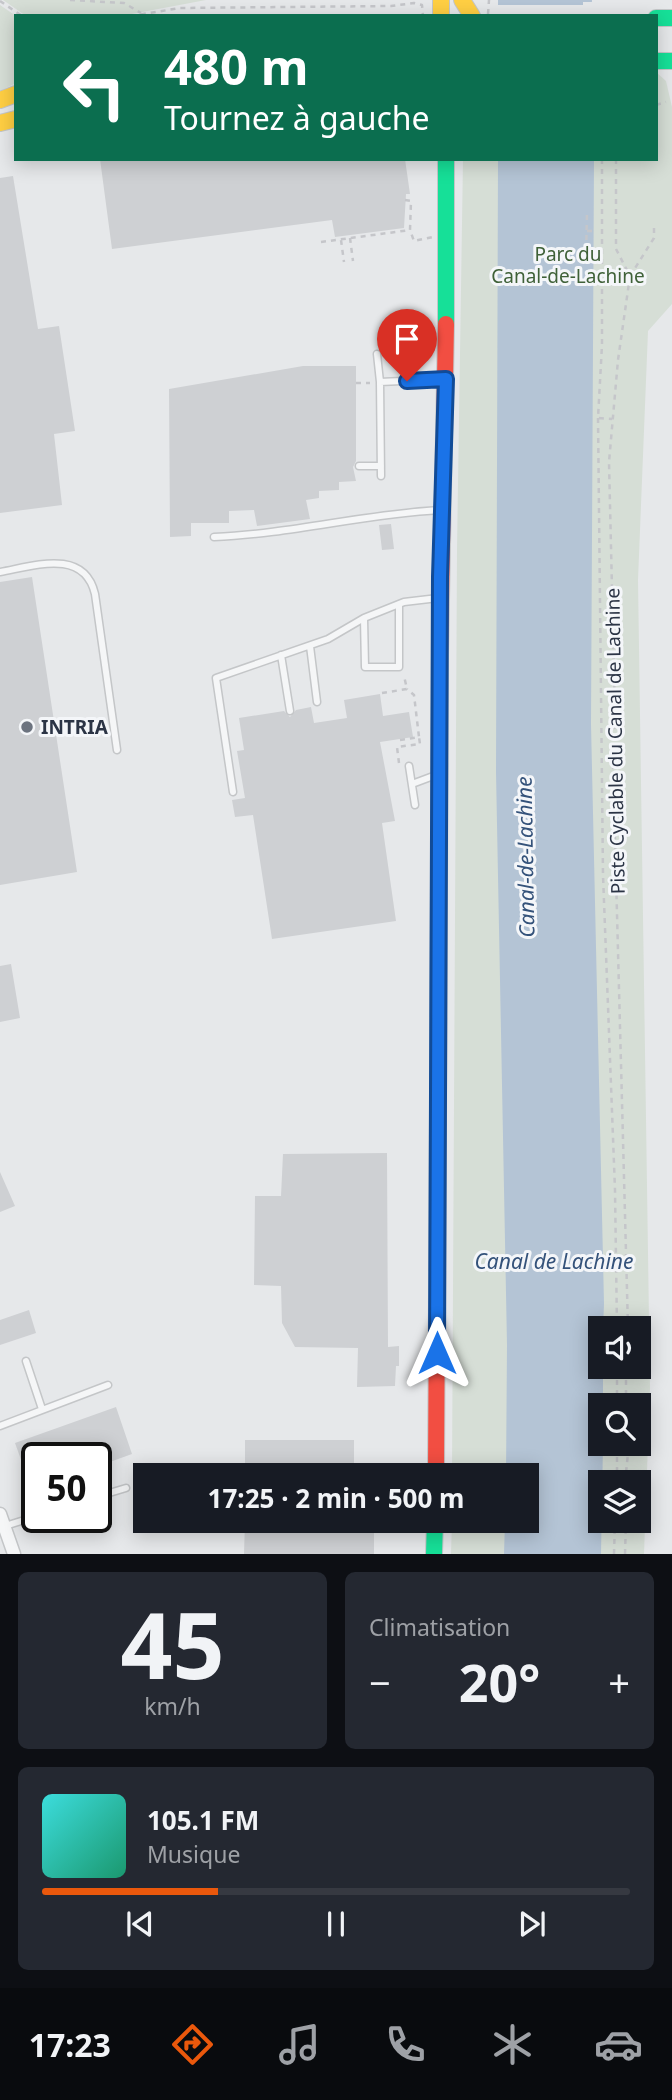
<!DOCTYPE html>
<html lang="fr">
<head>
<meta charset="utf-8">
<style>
	body { margin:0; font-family:"Noto Sans",sans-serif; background:#242831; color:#f1f3f6; height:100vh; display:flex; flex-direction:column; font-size:26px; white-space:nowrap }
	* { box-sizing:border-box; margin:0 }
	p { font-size:23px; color:#9ea1a6 }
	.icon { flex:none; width:38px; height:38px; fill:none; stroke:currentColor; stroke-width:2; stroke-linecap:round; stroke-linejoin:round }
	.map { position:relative; height:1554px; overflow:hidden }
	.side { display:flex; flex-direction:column; gap:18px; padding:18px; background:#0d0f14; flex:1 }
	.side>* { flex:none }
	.guide { position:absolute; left:14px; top:14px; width:644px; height:147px; border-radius:0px; box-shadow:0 4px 18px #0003; background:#0b6e4f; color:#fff; overflow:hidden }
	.controls { position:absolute; left:588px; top:1316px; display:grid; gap:14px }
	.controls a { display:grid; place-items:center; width:63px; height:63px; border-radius:0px; background:#171b24; box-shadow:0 4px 18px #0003; font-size:35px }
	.speed { position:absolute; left:21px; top:1442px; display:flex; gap:14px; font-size:35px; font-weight:700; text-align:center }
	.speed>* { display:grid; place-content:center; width:91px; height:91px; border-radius:50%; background:#171b24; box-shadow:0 4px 18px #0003; line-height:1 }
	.speed .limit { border:4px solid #111; border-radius:10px; background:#fff; color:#111 }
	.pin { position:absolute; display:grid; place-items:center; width:60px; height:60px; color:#fff; margin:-72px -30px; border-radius:50% 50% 50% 0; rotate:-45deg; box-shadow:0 0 7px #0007 }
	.pin .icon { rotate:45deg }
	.me { position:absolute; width:77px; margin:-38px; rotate:0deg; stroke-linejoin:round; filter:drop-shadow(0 0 5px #0008) }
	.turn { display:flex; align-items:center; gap:24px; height:147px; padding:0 35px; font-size:32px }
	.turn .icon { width:91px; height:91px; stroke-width:2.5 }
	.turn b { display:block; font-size:49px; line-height:60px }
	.big { font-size:52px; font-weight:700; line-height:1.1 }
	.side .card { flex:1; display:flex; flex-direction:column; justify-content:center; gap:10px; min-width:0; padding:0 24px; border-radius:10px; background:#242831 }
	.side .dial { align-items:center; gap:0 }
	.dial b { font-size:91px; line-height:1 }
	.song { display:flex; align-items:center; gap:21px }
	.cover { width:84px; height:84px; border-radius:10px; background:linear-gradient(135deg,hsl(180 70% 55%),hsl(160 70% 35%)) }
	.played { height:7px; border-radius:4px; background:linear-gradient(90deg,#ea580c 30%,#363941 30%) }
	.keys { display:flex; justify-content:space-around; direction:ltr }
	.heat { display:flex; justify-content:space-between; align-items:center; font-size:38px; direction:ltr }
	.side .tiles { flex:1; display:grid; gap:18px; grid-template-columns:1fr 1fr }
	.card:last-child { grid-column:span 2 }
	.trip { position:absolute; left:133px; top:1463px; width:406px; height:70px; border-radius:0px; background:#171b24; box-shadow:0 4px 18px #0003; font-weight:700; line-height:70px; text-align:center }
	.menu { display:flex; height:112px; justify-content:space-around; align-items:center; background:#090b0e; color:#9ea1a6 }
	.menu .icon { width:49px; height:49px }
	.menu .on { color:#ea580c }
	.menu b { font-size:32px; color:#f1f3f6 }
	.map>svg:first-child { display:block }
	.green { fill:#d6ded6; fill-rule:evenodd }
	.water { fill:#b4c4d5 }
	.pier { fill:#e6e8ea }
	.building { fill:#ced0d3 }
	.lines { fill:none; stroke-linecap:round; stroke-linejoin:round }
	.lane-casing { stroke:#c4c6c8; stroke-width:9 }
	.street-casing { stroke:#c4c6c8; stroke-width:15 }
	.fast-casing { stroke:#c4c6c8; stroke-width:18 }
	.slow-casing { stroke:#c4c6c8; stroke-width:18 }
	.jam-casing { stroke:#c4c6c8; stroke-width:18 }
	.path { stroke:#c5c6ca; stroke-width:2.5; stroke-dasharray:5 5; stroke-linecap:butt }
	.lane { stroke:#f5f6f7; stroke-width:6 }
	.street { stroke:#f5f6f7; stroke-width:12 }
	.fast { stroke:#16e098; stroke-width:16 }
	.slow { stroke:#ffcf43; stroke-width:16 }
	.jam { stroke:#f24e42; stroke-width:16 }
	.route-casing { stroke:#114b97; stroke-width:18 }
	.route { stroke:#1a73e8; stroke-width:12 }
	.poi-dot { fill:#6c737f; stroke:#f4f6f9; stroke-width:2.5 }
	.labels { text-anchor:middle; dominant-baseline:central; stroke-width:6; stroke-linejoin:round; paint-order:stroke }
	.park-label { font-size:19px; fill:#3f6138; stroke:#f4f6f9 }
	.poi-label { font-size:19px; font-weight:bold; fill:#2b3445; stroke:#f4f6f9; text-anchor:start }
	.street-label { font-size:19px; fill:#2b3445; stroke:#f4f6f9 }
	.water-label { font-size:21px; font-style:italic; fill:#34527a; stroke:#f4f6f9 }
</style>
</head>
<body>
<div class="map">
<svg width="672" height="1554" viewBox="0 0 672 1554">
	<rect width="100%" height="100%" fill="#e6e8ea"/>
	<path class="green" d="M3,0H206L121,16H26Z
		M0,5L16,16V83L0,91Z
		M656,72L666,81L672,107V304L648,331L638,580L650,1387L644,1554H451L452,1521H527V1475H452L457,550L463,159H656ZM600,1328H639V1367H600ZM600,1405H639V1444H600ZM600,1482H639V1521H600Z"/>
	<path class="water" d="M498,0H592L591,16H498Z
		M498,159H594L591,724L604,1304L603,1328H600V1367H603V1405H600V1444H603L601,1554H504L505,1521H527V1475H506L507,1345L496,772Z"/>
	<path class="pier" d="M583,2H595V16H495L496,5H583Z"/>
	<path class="building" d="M100,159H405L410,194H406L404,228L335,237L332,220L112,249Z
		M13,176L38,329L59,326L75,431L54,434L62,505L0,513V178Z
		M303,366H356V461L353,467L356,481L339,482V490L319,491V498L306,500L310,519L257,526L254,510L229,511V523H191V536L170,537L169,389Z
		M391,524L394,549L382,550L379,525Z
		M32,577L77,872L0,885V582Z
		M380,694L383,716L409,712L413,737L380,742L395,821L382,823L396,921L272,939L253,815L235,817L232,800L245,798L237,751L244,750L239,718L284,711L290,717L296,710L311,707L314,723L347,718L344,700Z
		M11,964L20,1018L0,1022V966Z
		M387,1153L388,1347L399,1346V1366H396L395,1386L357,1387L358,1348L295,1347L282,1323L281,1286L254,1285L255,1196H281L283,1154Z
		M0,1172L15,1206L0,1212Z
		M29,1310L36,1333L0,1345V1320Z
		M116,1407L132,1454L96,1467V1458H68L67,1453L55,1458H37V1464L24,1468L15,1443Z
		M245,1440H354V1475H245Z
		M245,1521H374V1554H244Z"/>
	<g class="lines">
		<g class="lane-casing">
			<path id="lane" d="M377,354L380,382
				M359,466H381
				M381,476L380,382L444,379
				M214,537C291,534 364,514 440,510
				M0,572C34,566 84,548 95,594L117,750
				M399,604V667H365L364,618L404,602L438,598
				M310,646L317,702
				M281,655L290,711
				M409,766L415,805
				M412,784L436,775
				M233,792L216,678L328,639L364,618
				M26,1361L42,1409
				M0,1426L108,1385
				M96,1497L126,1488
				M5,1526L37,1516"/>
		</g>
		<g class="street-casing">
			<path id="street" d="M0,1514L14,1554"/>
		</g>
		<g class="fast-casing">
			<path id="fast" d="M656,18H672
				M656,61H672
				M446,159V324
				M438,1117L440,655
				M434,1554L435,1521"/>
		</g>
		<g class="slow-casing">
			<path id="slow" d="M441,0V16
				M462,0L472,16
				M0,100L16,94
				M0,123L16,119"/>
		</g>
		<g class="jam-casing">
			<path id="jam" d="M440,655L446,324
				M436,1475L438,1117"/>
		</g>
		<path class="path" d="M70,0L124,3L141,13
			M0,1L22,16
			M488,14L489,0
			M131,16L180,8L391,6L414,3L422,5L423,16
			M656,105L666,102
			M602,159V345L598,418L612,419
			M616,159V249L630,276L618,360L609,462L615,716L613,763L628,1328
			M405,200L411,201L410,230L414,241L433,237
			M587,231H594
			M350,238L353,261
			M341,240L344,262
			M321,242L410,230
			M586,260L587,211
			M630,276L654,238V228
			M356,383H370
			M598,418L603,875L615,1190L617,1328
			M382,693L407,689L404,676
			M400,740L419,737L414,695L407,689
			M399,763L397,747L420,744L419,737
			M617,1405V1367
			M626,1405V1367
			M617,1482V1444
			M625,1482L629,1444
			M614,1554L615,1521
			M625,1554L626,1521"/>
		<use href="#lane" class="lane"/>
		<use href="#street" class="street"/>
		<use href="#fast" class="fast"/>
		<use href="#slow" class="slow"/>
		<use href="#jam" class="jam"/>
	</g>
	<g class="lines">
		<g class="route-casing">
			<path id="route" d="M407,381L446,379L440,577L437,1353"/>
		</g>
		<use href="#route" class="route"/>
	</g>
	<circle class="poi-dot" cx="27" cy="727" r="7"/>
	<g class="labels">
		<g class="park-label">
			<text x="568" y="254">Parc du<tspan x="568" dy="22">Canal-de-Lachine</tspan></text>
		</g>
		<g class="poi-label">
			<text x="41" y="727">INTRIA</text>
		</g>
		<g class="street-label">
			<text transform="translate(615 741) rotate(-91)">Piste Cyclable du Canal de Lachine</text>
		</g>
		<g class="water-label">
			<text transform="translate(525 857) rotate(-91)">Canal-de-Lachine</text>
			<text x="554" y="1261">Canal de Lachine</text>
		</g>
	</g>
</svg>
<div class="controls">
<a><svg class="icon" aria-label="sound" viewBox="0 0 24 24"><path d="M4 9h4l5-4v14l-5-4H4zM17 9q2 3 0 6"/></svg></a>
<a><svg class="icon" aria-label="search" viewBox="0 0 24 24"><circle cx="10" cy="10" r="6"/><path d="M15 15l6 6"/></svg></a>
<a><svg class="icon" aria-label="layers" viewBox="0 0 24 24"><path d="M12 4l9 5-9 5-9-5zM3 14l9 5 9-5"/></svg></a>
</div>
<div class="speed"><div class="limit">50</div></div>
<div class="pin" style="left:407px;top:381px;background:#d93025"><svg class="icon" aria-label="arrive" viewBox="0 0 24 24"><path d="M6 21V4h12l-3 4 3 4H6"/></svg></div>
<svg class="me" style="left:437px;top:1353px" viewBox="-20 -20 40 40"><path d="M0-17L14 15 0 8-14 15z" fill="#1a73e8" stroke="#fff" stroke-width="4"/></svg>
<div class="trip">17:25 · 2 min · 500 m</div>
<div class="guide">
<div class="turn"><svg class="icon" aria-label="left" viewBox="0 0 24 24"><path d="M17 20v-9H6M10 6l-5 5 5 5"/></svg><div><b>480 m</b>Tournez à gauche</div></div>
</div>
</div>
<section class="side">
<div class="tiles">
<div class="card dial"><b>45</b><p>km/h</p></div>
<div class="card"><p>Climatisation</p>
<div class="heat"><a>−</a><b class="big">20°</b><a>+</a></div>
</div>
<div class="card">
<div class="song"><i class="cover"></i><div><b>105.1 FM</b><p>Musique</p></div></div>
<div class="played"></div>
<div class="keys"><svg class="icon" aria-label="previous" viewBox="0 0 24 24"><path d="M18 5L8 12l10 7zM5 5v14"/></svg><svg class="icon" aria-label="pause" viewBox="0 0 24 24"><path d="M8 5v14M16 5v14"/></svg><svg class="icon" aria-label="next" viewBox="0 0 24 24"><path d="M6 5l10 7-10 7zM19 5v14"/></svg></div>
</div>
</div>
</section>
<nav class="menu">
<b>17:23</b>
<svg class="icon on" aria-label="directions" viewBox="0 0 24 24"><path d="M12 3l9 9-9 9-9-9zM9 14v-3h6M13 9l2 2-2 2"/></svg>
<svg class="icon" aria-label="music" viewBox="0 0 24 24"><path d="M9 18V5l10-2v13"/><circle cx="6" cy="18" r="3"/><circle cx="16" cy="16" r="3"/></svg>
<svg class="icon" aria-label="phone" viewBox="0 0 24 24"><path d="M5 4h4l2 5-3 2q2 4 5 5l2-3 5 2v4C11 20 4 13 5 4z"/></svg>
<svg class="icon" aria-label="climate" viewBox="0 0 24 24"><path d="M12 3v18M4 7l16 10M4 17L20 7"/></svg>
<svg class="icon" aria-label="car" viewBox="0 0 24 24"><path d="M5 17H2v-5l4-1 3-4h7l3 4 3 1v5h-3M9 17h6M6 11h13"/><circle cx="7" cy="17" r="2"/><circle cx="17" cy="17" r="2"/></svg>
</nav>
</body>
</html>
